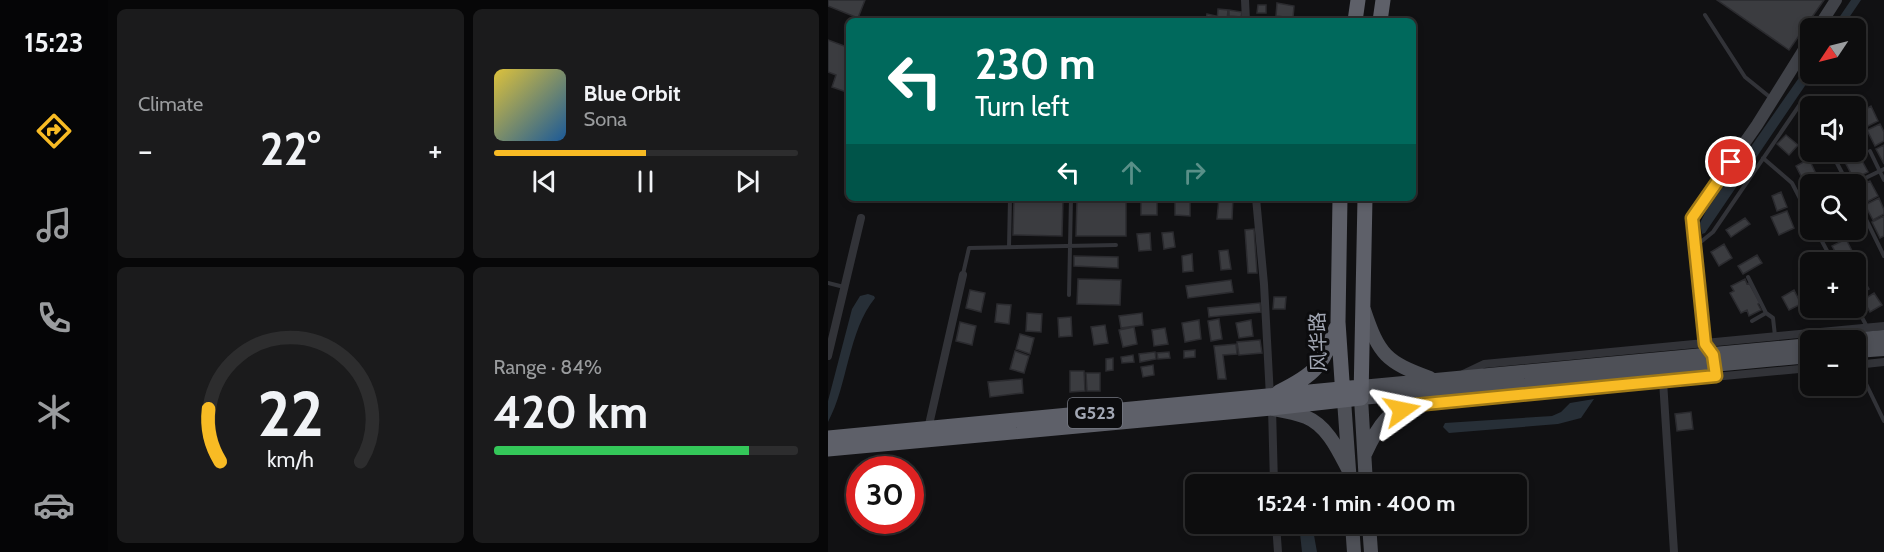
<!DOCTYPE html>
<html lang="en">
<head>
<meta charset="utf-8">
<style>
	body { margin:0; font-family:Cabin,"Noto Sans SC",sans-serif; background:#1b1b1c; color:#f1f3f6; height:100vh; display:flex; flex-direction:column; font-size:22px; white-space:nowrap }
	* { box-sizing:border-box; margin:0 }
	p { font-size:20px; color:#9a9c9e }
	.icon { flex:none; width:33px; height:33px; fill:none; stroke:currentColor; stroke-width:2; stroke-linecap:round; stroke-linejoin:round }
	.map { position:relative; flex:1; overflow:hidden }
	.sheet { display:flex; flex-direction:column; gap:9px; padding:9px; background:#070708; width:720px }
	.sheet>* { flex:none }
	.guide { position:absolute; left:18px; top:18px; width:570px; height:183px; border-radius:9px; box-shadow:0 3px 9px #0003,0 0 0 2px #2d2d2e; background:#00695c; color:#fff; overflow:hidden }
	.needle { width:39px; rotate:235deg }
	.controls { position:absolute; left:972px; top:18px; display:grid; gap:12px }
	.controls a { display:grid; place-items:center; width:66px; height:66px; border-radius:9px; background:#0d0d0e; box-shadow:0 3px 9px #0003,0 0 0 2px #2d2d2e; font-size:30px }
	.speed { position:absolute; left:18px; top:456px; display:flex; gap:12px; font-size:30px; font-weight:700; text-align:center }
	.speed>* { display:grid; place-content:center; width:78px; height:78px; border-radius:50%; background:#0d0d0e; box-shadow:0 3px 9px #0003,0 0 0 2px #2d2d2e; line-height:1 }
	.speed .limit { border:9px solid #d22; background:#fff; color:#111 }
	.pin { position:absolute; display:grid; place-items:center; width:51px; height:51px; color:#fff; margin:-26px; border:3px solid #fff; border-radius:50%; box-shadow:0 2px 6px #0007 }
	.me { position:absolute; width:66px; margin:-33px; rotate:78deg; stroke-linejoin:round; filter:drop-shadow(0 0 4px #0008) }
	.turn { display:flex; align-items:center; gap:21px; height:126px; padding:0 30px; font-size:27px }
	.turn .icon { width:78px; height:78px; stroke-width:2.5 }
	.turn b { display:block; font-size:42px; line-height:51px }
	.lanes { display:flex; align-items:center; height:57px; padding:0 30px; background:#0003; justify-content:center; gap:30px; direction:ltr }
	.lanes .off { opacity:.35 }
	.big { font-size:45px; font-weight:700; line-height:1.1 }
	.sheet .card { flex:1; display:flex; flex-direction:column; justify-content:center; gap:9px; min-width:0; padding:0 21px; border-radius:9px; background:#1b1b1c }
	.sheet .dial { align-items:center; gap:0 }
	.dial svg { height:156px; overflow:visible; fill:none; stroke:#2d2d2e; stroke-width:7; stroke-linecap:round; text-anchor:middle }
	.dial text { fill:#f1f3f6; stroke:none }
	.song { display:flex; align-items:center; gap:18px }
	.cover { width:72px; height:72px; border-radius:9px; background:linear-gradient(135deg,hsl(50 70% 55%),hsl(210 70% 35%)) }
	.played { height:6px; border-radius:3px; background:linear-gradient(90deg,#f8bb24 50%,#2d2d2e 50%) }
	.keys { display:flex; justify-content:space-around; direction:ltr }
	.heat { display:flex; justify-content:space-between; align-items:center; font-size:33px; direction:ltr }
	.charge { height:9px; border-radius:4px; background:linear-gradient(90deg,#34c759 84%,#2d2d2e 0) }
	.sheet .tiles { flex:1; display:grid; gap:9px; grid-template-columns:repeat(2,1fr) }
	.trip { position:absolute; left:357px; top:474px; width:342px; height:60px; border-radius:9px; background:#0d0d0e; box-shadow:0 3px 9px #0003,0 0 0 2px #2d2d2e; font-weight:700; line-height:60px; text-align:center }
	main { display:flex; flex:1; min-height:0 }
	.dock { display:flex; flex-direction:column; width:108px; justify-content:space-around; align-items:center; background:#050506; color:#9a9c9e }
	.dock .icon { width:42px; height:42px }
	.dock .active { color:#f8bb24 }
	.dock b { font-size:27px; color:#f1f3f6 }
	.map>svg:first-child { display:block }
	.water { fill:#272f37 }
	.building { fill:#3b3c40; stroke:#2b2b2f; stroke-width:1.5 }
	.lines { fill:none; stroke-linecap:round; stroke-linejoin:round }
	.lane { stroke:#323338; stroke-width:4 }
	.street { stroke:#323338; stroke-width:8 }
	.secondary { stroke:#404248; stroke-width:12 }
	.primary { stroke:#4e5057; stroke-width:14 }
	.highway { stroke:#5e6069; stroke-width:15 }
	.route-casing { stroke:#a17a17; stroke-width:15 }
	.route { stroke:#f8bb24; stroke-width:10 }
	.labels { text-anchor:middle; dominant-baseline:central; stroke-width:6; stroke-linejoin:round; paint-order:stroke }
	.shield { fill:#0c0c0e; stroke:#757882; stroke-width:1.5 }
	.shield-label { font-size:18px; font-weight:bold; fill:#a2a7b4 }
	.street-label { font-size:20px; fill:#a2a7b4; stroke:#0c0c0e }
</style>
</head>
<body>
<main>
<nav class="dock">
<b>15:23</b>
<svg class="icon active" aria-label="directions" viewBox="0 0 24 24"><path d="M12 3l9 9-9 9-9-9zM9 14v-3h6M13 9l2 2-2 2"/></svg>
<svg class="icon" aria-label="music" viewBox="0 0 24 24"><path d="M9 18V5l10-2v13"/><circle cx="6" cy="18" r="3"/><circle cx="16" cy="16" r="3"/></svg>
<svg class="icon" aria-label="phone" viewBox="0 0 24 24"><path d="M5 4h4l2 5-3 2q2 4 5 5l2-3 5 2v4C11 20 4 13 5 4z"/></svg>
<svg class="icon" aria-label="climate" viewBox="0 0 24 24"><path d="M12 3v18M4 7l16 10M4 17L20 7"/></svg>
<svg class="icon" aria-label="car" viewBox="0 0 24 24"><path d="M5 17H2v-5l4-1 3-4h7l3 4 3 1v5h-3M9 17h6M6 11h13"/><circle cx="7" cy="17" r="2"/><circle cx="17" cy="17" r="2"/></svg>
</nav>
<section class="sheet">
<div class="tiles">
<div class="card"><p>Climate</p>
<div class="heat"><a>−</a><b class="big">22°</b><a>+</a></div>
</div>
<div class="card">
<div class="song"><i class="cover"></i><div><b>Blue Orbit</b><p>Sona</p></div></div>
<div class="played"></div>
<div class="keys"><svg class="icon" aria-label="previous" viewBox="0 0 24 24"><path d="M18 5L8 12l10 7zM5 5v14"/></svg><svg class="icon" aria-label="pause" viewBox="0 0 24 24"><path d="M8 5v14M16 5v14"/></svg><svg class="icon" aria-label="next" viewBox="0 0 24 24"><path d="M6 5l10 7-10 7zM19 5v14"/></svg></div>
</div>
<div class="card dial"><svg viewBox="0 0 100 80">
<path d="M14 69A42 42 0 1 1 86 69"/>
<path d="M14 69A42 42 0 0 1 8 42" stroke="#f8bb24"/>
<text x="50" y="56" font-size="32" font-weight="700">22</text>
<text x="50" y="72" font-size="11">km/h</text>
</svg></div>
<div class="card"><p>Range · 84%</p><b class="big">420 km</b><div class="charge"></div></div>
</div>
</section>
<div class="map">
<svg width="1056" height="552" viewBox="0 0 1056 552">
	<rect width="100%" height="100%" fill="#111113"/>
	<path class="water" d="M1023,0H1033L1014,28H1004Z
		M982,62V74H985L877,233L874,234L872,223L878,211Z
		M40,294L46,296L47,298C20,331 20,385 0,422V401L24,309L32,296Z
		M766,399L753,418L730,424L621,433L615,427L617,423L724,416L733,412L742,403Z
		M471,524H484L489,552H474Z"/>
	<path class="building" d="M0,0H37L30,18L0,6Z
		M889,0H996L961,50Z
		M449,3L466,6L465,18L448,16Z
		M430,5H438V13H429Z
		M390,9L400,10L399,21H389Z
		M401,10L414,12L413,17L401,16Z
		M379,14L388,16L387,21H378Z
		M0,40L19,47L21,41V93L4,87L8,75L0,72Z
		M1043,106L1050,121L1038,127L1031,113Z
		M1052,124L1056,132V141L1047,146L1039,130Z
		M958,135L970,145L961,155L949,144Z
		M1056,145V164L1048,149Z
		M1028,148L1031,154L1017,161L1012,152H1028Z
		M1032,157L1040,172L1026,179L1018,164Z
		M981,159L988,174L975,180L968,166Z
		M1042,181L1050,196L1037,203L1029,187Z
		M953,192L959,207L949,211L944,196Z
		M186,198H235L234,236L185,235Z
		M249,198H298V236H248Z
		M313,198H329V215H313Z
		M391,198H405L404,219H389Z
		M1051,198L1056,210V214L1045,220L1037,205Z
		M347,199H362V216L347,215Z
		M959,211L966,228L951,235L943,217Z
		M1056,216V236L1052,238L1044,222Z
		M917,218L922,224L903,237L898,230Z
		M426,229L429,273H420L417,230Z
		M345,232L347,247L336,249L334,233Z
		M322,233L323,250L311,251L309,234Z
		M1018,239L1026,255L1013,262L1004,246Z
		M896,244L904,258L891,266L883,252Z
		M400,250L403,269L393,270L391,251Z
		M364,254L365,271L355,272L354,256Z
		M929,255L934,263L915,274L910,266Z
		M988,255L991,262H982V274L975,262Z
		M246,256L290,257V268L246,266Z
		M1028,257L1036,271L1028,276V262H1018Z
		M1034,277L1041,289L1032,294L1028,287V280Z
		M250,279L293,280L292,305L249,304Z
		M917,279L919,284L921,283L932,303L930,304L933,310L921,316L919,310L913,313L902,293L906,291L903,286Z
		M403,280L405,292L360,298L358,286Z
		M142,290L157,293L153,312L138,308Z
		M966,290L973,304L961,310L954,297Z
		M1046,293L1054,305L1042,312L1035,300Z
		M446,297H458L457,309H445Z
		M432,303L433,312L381,317L380,308Z
		M169,304L183,305L181,324L167,322Z
		M199,313L214,314L213,332L198,331Z
		M314,313L315,325L293,328L291,316Z
		M243,317L244,336L231,337L230,318Z
		M391,319L394,339L383,341L380,321Z
		M371,320L373,339L357,342L354,323Z
		M423,320L425,336L411,338L408,323Z
		M132,322L148,326L144,345L128,341Z
		M277,325L280,343L266,345L263,327Z
		M306,327L309,344L295,347L291,330Z
		M337,328L340,344L326,346L324,330Z
		M192,334L206,338L202,354L188,349Z
		M432,340L434,353L411,355L409,342Z
		M408,344L409,354L395,355L398,379H390L386,346Z
		M367,350V357L356,358V351Z
		M187,351L201,356L196,373L182,369Z
		M327,352L328,359L312,362L311,354Z
		M341,352L342,358L330,359L329,353Z
		M305,355L306,362L294,363L293,357Z
		M285,358V370L278,371V359Z
		M325,365L326,375L315,377L313,367Z
		M242,371H256L257,391L242,392Z
		M258,373H272V391H259Z
		M194,379L195,393L162,397L160,382Z
		M863,412L865,429L849,431L847,414Z"/>
	<g class="lines">
		<path class="lane" d="M877,15L917,77L943,98
			M1042,151L1056,180
			M1003,152L1020,184
			M935,158L964,183L982,218
			M1025,184L1056,169
			M1028,199L1056,256
			M988,230L1005,262
			M869,245L885,232L975,100L982,111
			M181,247L182,198
			M135,274L141,248L288,245
			M920,277L938,313L945,318L947,336
			M0,283L16,287
			M241,295L243,198
			M1028,306L1039,327
			M924,321L938,313
			M1029,365L1056,421"/>
		<path class="street" d="M417,0L418,21
			M428,198L436,284L442,397
			M0,356L33,218
			M1028,365L1056,362
			M635,374L656,364L1056,326
			M835,381L846,552
			M444,408L446,484
			M578,408L587,405L982,368
			M100,429L135,275
			M448,524L450,552"/>
		<path class="secondary" d="M990,28L1008,0
			M885,355L877,344L864,218L929,125L982,40"/>
		<path class="primary" d="M536,310C551,355 558,362 602,378
			M1023,340L1056,337
			M1028,351L1056,349
			M533,387L982,345
			M516,400L522,484
			M446,409C457,411 468,413 478,417C500,426 511,452 521,471
			M537,454C553,419 560,415 591,394
			M538,484L533,398L982,356
			M524,524L526,552
			M541,524L543,552"/>
		<path class="highway" d="M527,21L530,0
			M552,21L555,0
			M512,198L510,322L515,396
			M451,392C489,373 493,367 508,328
			M0,438L533,387
			M0,449L444,408L533,398L537,198"/>
	</g>
	<g class="lines">
		<g class="route-casing">
			<path id="route" d="M574,410L587,405L888,376L885,355L877,344L864,218L903,162"/>
		</g>
		<use href="#route" class="route"/>
	</g>
	<g class="labels">
		<rect class="shield" x="240" y="398" width="54" height="30" rx="4.5"/>
		<g class="shield-label">
			<text x="267" y="413">G523</text>
		</g>
		<g class="street-label">
			<text transform="translate(490 342) rotate(-92)">风华路</text>
		</g>
	</g>
</svg>
<div class="controls">
<a><svg class="needle" viewBox="-14 -14 28 28"><path d="M0-13l5 13h-10z" fill="#e53935"/><path d="M0 13l5-13h-10z" fill="#9a9c9e"/></svg></a>
<a><svg class="icon" aria-label="sound" viewBox="0 0 24 24"><path d="M4 9h4l5-4v14l-5-4H4zM17 9q2 3 0 6"/></svg></a>
<a><svg class="icon" aria-label="search" viewBox="0 0 24 24"><circle cx="10" cy="10" r="6"/><path d="M15 15l6 6"/></svg></a>
<a>+</a>
<a>−</a>
</div>
<div class="speed"><div class="limit">30</div></div>
<div class="pin" style="left:903px;top:162px;background:#d93025"><svg class="icon" aria-label="arrive" viewBox="0 0 24 24"><path d="M6 21V4h12l-3 4 3 4H6"/></svg></div>
<svg class="me" style="left:574px;top:410px" viewBox="-20 -20 40 40"><path d="M0-17L14 15 0 8-14 15z" fill="#f8bb24" stroke="#fff" stroke-width="4"/></svg>
<div class="trip">15:24 · 1 min · 400 m</div>
<div class="guide">
<div class="turn"><svg class="icon" aria-label="left" viewBox="0 0 24 24"><path d="M17 20v-9H6M10 6l-5 5 5 5"/></svg><div><b>230 m</b>Turn left</div></div>
<div class="lanes"><svg class="icon" aria-label="left" viewBox="0 0 24 24"><path d="M17 20v-9H6M10 6l-5 5 5 5"/></svg><svg class="icon off" aria-label="ahead" viewBox="0 0 24 24"><path d="M12 20V5M6 11l6-6 6 6"/></svg><svg class="icon off" aria-label="right" viewBox="0 0 24 24"><path d="M7 20v-9h11M14 6l5 5-5 5"/></svg></div>
</div>
</div>
</main>
</body>
</html>
